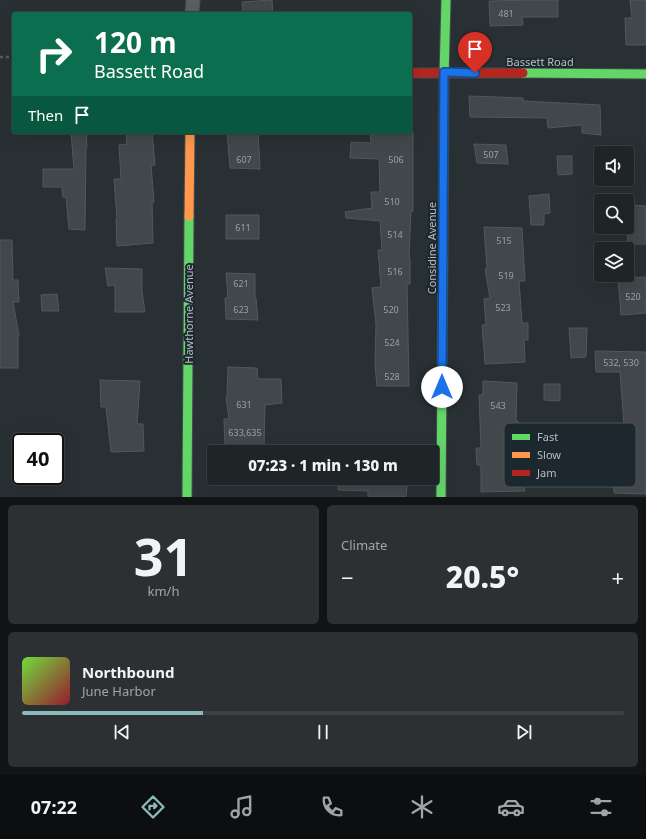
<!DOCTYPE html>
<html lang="en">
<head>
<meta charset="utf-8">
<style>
	body { margin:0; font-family:"Noto Sans",sans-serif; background:#2c3033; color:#f1f3f6; height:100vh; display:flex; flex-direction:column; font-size:15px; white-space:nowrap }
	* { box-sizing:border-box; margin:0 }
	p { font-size:13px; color:#a1a4a7 }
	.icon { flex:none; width:22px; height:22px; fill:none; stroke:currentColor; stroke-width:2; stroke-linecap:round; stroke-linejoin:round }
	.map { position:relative; height:497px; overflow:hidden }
	.sheet { display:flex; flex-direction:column; gap:8px; padding:8px; background:#111415; flex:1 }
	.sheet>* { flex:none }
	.guide { position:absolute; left:12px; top:12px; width:400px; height:122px; border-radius:4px; box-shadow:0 4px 16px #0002,0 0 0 1px #3c4144; background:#0b6e4f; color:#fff; overflow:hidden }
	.tools { position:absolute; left:594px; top:146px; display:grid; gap:8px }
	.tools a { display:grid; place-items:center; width:40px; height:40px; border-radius:4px; background:#1f2427; box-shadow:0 4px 16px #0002,0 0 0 1px #3c4144; font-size:20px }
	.speed { position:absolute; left:12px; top:433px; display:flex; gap:8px; font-size:20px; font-weight:700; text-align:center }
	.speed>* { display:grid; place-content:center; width:52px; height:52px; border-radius:50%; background:#1f2427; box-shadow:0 4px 16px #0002,0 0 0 1px #3c4144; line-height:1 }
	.speed .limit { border:2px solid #111; border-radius:6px; background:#fff; color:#111 }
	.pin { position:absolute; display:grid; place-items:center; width:34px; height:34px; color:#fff; margin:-41px -17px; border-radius:50% 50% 50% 0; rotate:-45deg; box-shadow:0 0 4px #0007 }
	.pin .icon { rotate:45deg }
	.me { position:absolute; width:44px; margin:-22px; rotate:0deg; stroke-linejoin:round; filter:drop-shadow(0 0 3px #0008) }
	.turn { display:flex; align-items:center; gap:14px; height:84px; padding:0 16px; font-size:18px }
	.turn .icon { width:52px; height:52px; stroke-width:2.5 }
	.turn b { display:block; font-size:28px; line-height:34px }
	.then { display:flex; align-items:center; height:38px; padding:0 16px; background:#0003; gap:8px; font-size:15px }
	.big { font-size:30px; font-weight:800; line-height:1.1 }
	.sheet .tile { flex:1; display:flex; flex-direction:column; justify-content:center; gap:6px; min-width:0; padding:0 14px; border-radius:6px; background:#2c3033 }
	.sheet .dial { align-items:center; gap:0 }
	.dial b { font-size:52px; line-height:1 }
	.song { display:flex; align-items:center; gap:12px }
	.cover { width:48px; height:48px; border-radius:6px; background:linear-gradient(135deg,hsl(100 70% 55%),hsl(350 70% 35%)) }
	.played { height:4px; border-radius:2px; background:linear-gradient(90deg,#8bbbb9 30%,#3c4144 30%) }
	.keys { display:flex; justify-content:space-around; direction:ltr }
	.heat { display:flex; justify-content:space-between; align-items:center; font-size:22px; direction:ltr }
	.sheet .tiles { flex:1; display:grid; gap:8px; grid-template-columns:1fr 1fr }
	.tile:last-child { grid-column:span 2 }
	.trip { position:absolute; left:207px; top:445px; width:232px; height:40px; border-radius:4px; background:#1f2427; box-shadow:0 4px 16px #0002,0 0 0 1px #3c4144; font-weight:800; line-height:40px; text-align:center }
	.tabs { display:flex; height:64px; justify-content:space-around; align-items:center; background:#0c0e10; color:#a1a4a7 }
	.tabs .icon { width:28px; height:28px }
	.tabs .selected { color:#8bbbb9 }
	.tabs b { font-size:18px; color:#f1f3f6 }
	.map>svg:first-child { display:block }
	.building { fill:#41474b; stroke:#51585b }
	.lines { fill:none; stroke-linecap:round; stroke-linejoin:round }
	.street-casing { stroke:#474c4f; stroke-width:15 }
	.fast-casing { stroke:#474c4f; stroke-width:11 }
	.slow-casing { stroke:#474c4f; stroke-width:11 }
	.jam-casing { stroke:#474c4f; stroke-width:11 }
	.path { stroke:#575d5f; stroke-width:2.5; stroke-dasharray:3 3; stroke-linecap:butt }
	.street { stroke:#595e62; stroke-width:13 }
	.fast { stroke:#63d668; stroke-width:9 }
	.slow { stroke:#ff974d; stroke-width:9 }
	.jam { stroke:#b3261e; stroke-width:9 }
	.route-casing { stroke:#114b97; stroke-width:10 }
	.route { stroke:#1a73e8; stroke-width:7 }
	.labels { text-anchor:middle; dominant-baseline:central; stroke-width:4; stroke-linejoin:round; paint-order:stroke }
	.number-label { font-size:9px; fill:#96a0a6 }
	.street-label { font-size:11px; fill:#b3bec5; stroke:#1d282e }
	.key { fill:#1d282e; stroke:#4a555b; stroke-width:1 }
	.key-label { font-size:11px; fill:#b3bec5 }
</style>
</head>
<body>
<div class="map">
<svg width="646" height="497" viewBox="0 0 646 497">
	<rect width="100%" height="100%" fill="#293034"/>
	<path class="building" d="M272,0L273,14H243L242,2Z
		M534,0H558V17H522L523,25L490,26L489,1Z
		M630,0H646V45H626L625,18H632Z
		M469,96L523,98V101L600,105L601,135L582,133V125L548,128L547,118L470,117Z
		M71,132H86L87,147H86L85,230L69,229L66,197H63L62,187H43V169H74Z
		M126,132H152L155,165H151L154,202L152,203L153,243L117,246L116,219H117L114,179H121L119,145L127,144Z
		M227,132H258L260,169L230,168Z
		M370,132H413V211H411L409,258H410V284H407L409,386H377L375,365L376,324L372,288L381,287L378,250H382L380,221L346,218L345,212L372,208L371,192H380L379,159L350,158L351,142L371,143Z
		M474,144L506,145L508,164L477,163Z
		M557,156H572V174L558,175Z
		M549,194L550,213L544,214V225H531L529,196Z
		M627,205L646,206V244H628Z
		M226,215H259V239H226Z
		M484,227L522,228L525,281H519L522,323H528V340H524L525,362L485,364L482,325H486L484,299L490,298L485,269H487Z
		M0,240H12L13,280H18L19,302H13L19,336H18V368H0Z
		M105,268L142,269V291L145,312H115V285L108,286Z
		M226,273L255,274V298H256L258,320L226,319L225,298H228Z
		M646,277V313L621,315L618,278Z
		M57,294L59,311H42L41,295Z
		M569,328H587L586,357L571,358Z
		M595,351L646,352V494L614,493L612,425H624L620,372H596Z
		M228,367L257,368L258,379H281L282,403L265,405L264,448L225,446L224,419H229L226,397H227Z
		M100,380L140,381L137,424H143L144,451L111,452L106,407H101Z
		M483,381L517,383L516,421H518L520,449L565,447L564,466H526L527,468H521L525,491L481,492V465H477L476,448H481L479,395H483Z
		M544,384H560V401L544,400Z
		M338,478H408L406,497H368V491L338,490Z"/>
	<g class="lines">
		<g class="street-casing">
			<path id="street" d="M192,14L193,0"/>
		</g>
		<g class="fast-casing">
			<path id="fast" d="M523,73L646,74
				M444,77L446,0
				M187,497L189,216
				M441,497L443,255"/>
		</g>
		<g class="slow-casing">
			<path id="slow" d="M189,216L190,132"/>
		</g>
		<g class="jam-casing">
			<path id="jam" d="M410,73H523
				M443,255L444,77"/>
		</g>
		<path class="path" d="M0,57H14"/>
		<use href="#street" class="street"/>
		<use href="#fast" class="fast"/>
		<use href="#slow" class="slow"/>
		<use href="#jam" class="jam"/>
	</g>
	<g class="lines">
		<g class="route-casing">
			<path id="route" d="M442,387L444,72L475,73"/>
		</g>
		<use href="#route" class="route"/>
	</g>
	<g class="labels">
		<g class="number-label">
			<text x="506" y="13">481</text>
			<text x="491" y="154">507</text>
			<text x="244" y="159">607</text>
			<text x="396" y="159">506</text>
			<text x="392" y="201">510</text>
			<text x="243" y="227">611</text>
			<text x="395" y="234">514</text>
			<text x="504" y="240">515</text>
			<text x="395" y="271">516</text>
			<text x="506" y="275">519</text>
			<text x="241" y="283">621</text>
			<text x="633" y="296">520</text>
			<text x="503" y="307">523</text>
			<text x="241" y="309">623</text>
			<text x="391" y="309">520</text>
			<text x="392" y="342">524</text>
			<text x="621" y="362">532, 530</text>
			<text x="392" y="376">528</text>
			<text x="244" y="404">631</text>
			<text x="498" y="405">543</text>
			<text x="245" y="432">633,635</text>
		</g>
		<g class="street-label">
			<text x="540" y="61">Bassett Road</text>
			<text transform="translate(431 248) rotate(-90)">Considine Avenue</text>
			<text transform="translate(188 314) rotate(-90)">Hawthorne Avenue</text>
		</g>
	</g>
	<rect x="504" y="423" width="132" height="64" rx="6" class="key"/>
	<rect x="512" y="434" width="18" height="6" fill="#63d668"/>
	<rect x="512" y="452" width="18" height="6" fill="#ff974d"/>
	<rect x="512" y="470" width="18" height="6" fill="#b3261e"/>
	<g class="key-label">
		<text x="537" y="441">Fast</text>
		<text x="537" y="459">Slow</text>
		<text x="537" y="477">Jam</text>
	</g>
</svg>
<div class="tools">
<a><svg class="icon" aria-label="sound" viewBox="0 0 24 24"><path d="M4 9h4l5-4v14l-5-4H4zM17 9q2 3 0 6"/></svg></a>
<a><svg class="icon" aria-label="search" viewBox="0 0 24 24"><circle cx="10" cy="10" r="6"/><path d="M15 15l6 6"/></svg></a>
<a><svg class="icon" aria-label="layers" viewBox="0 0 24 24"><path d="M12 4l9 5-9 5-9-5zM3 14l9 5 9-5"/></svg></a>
</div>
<div class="speed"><div class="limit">40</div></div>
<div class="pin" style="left:475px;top:73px;background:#d93025"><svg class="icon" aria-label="arrive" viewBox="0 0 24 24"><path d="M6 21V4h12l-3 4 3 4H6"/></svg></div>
<svg class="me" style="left:442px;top:387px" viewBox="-20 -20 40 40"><circle r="19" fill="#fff"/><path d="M0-13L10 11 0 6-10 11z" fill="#1a73e8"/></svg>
<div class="trip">07:23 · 1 min · 130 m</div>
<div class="guide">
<div class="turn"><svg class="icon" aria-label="right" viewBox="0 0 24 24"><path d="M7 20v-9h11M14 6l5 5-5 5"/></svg><div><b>120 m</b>Bassett Road</div></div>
<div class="then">Then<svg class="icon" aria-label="arrive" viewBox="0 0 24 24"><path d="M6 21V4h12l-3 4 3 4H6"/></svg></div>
</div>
</div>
<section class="sheet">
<div class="tiles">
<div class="tile dial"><b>31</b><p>km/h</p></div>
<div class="tile"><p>Climate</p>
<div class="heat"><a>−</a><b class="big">20.5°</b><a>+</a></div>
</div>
<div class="tile">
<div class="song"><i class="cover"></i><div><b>Northbound</b><p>June Harbor</p></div></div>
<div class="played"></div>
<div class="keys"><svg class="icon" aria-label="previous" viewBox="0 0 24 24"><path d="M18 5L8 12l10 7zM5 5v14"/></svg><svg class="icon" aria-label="pause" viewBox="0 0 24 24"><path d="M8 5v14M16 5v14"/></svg><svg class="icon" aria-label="next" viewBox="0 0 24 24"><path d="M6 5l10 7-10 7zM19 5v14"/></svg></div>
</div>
</div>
</section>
<nav class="tabs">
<b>07:22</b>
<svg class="icon selected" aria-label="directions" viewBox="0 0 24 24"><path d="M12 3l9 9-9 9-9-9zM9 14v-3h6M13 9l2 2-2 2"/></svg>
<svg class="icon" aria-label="music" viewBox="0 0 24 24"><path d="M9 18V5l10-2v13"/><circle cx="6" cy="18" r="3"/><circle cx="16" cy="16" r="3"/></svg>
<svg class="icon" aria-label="phone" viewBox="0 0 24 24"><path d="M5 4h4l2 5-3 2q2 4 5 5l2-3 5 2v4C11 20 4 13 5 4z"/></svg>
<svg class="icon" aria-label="climate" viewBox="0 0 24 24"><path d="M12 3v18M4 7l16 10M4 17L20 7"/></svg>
<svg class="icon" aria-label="car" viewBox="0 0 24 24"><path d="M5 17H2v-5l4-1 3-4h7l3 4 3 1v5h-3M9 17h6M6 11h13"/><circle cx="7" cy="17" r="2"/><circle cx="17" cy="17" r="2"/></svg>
<svg class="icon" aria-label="filters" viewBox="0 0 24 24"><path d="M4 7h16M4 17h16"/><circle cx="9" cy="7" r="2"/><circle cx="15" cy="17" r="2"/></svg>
</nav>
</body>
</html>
